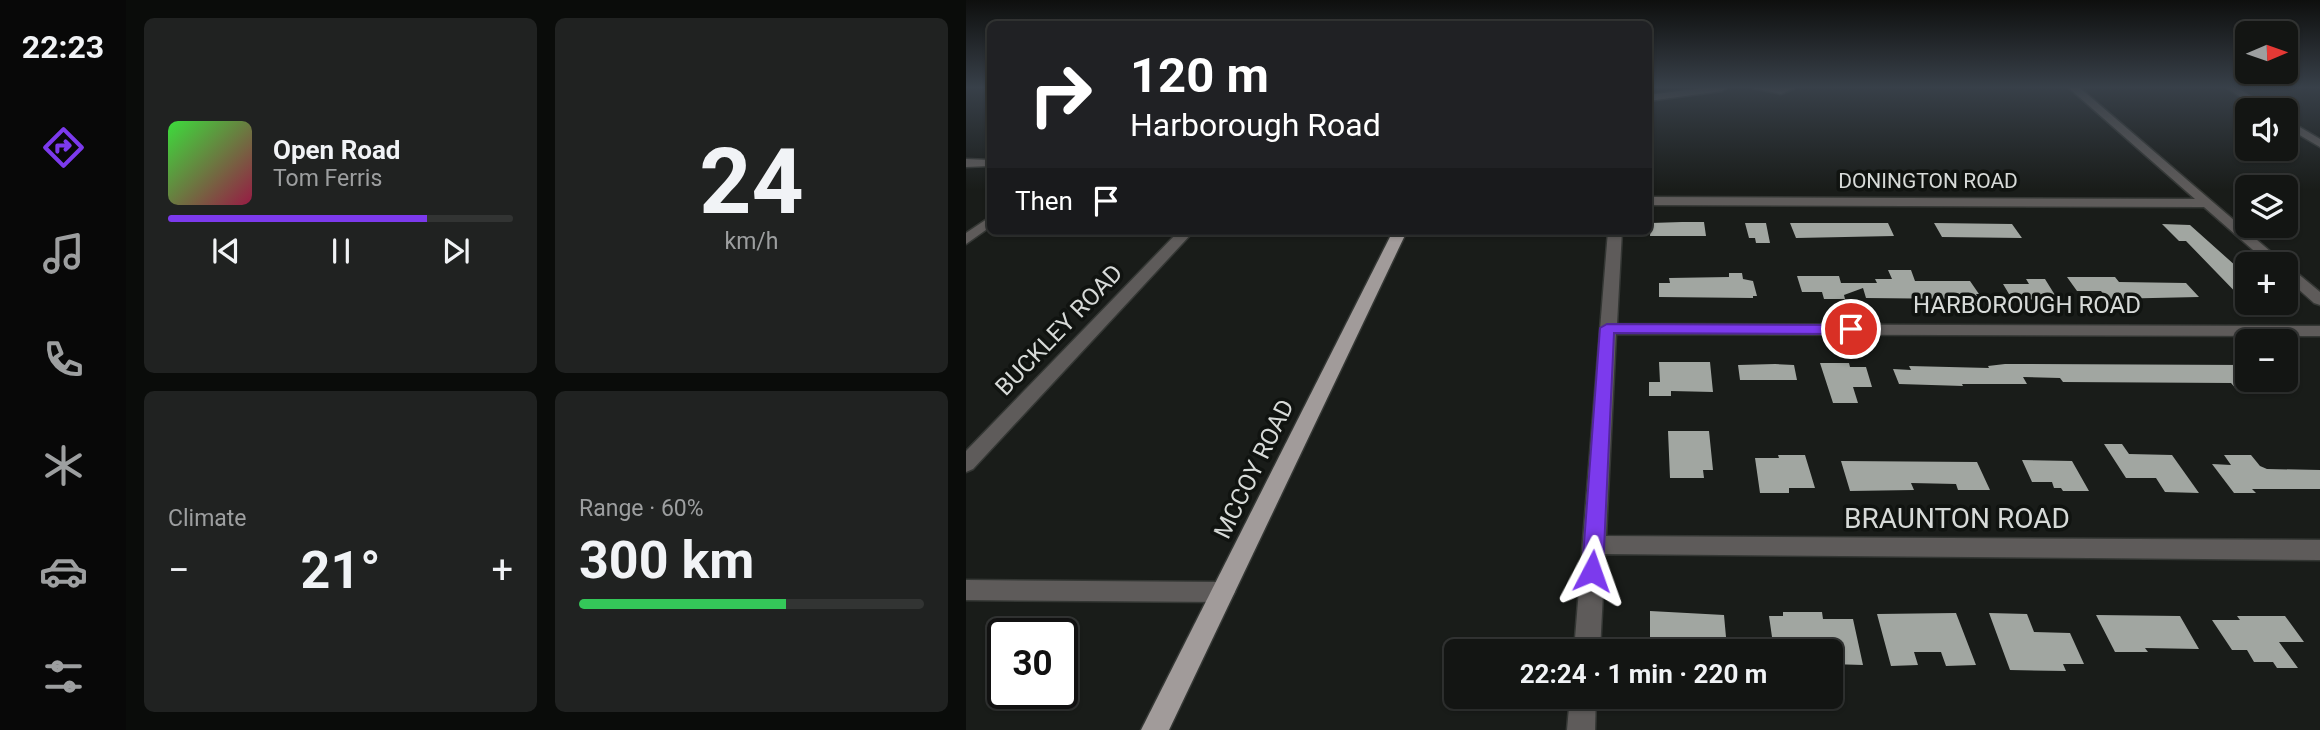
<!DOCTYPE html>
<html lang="en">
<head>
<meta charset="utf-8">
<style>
	body { margin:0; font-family:Roboto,sans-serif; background:#202221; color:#f1f3f6; height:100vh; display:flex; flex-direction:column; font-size:26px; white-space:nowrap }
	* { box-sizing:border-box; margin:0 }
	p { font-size:23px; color:#9d9fa0 }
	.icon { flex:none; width:38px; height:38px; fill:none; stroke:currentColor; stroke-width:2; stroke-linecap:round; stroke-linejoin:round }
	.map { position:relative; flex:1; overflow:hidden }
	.drawer { display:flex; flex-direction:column; gap:18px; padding:18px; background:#0a0c0a; width:840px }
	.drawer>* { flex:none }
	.hud { position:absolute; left:21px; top:21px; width:665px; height:214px; border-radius:10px; box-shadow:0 2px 5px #0004,0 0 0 2px #323433; background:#202124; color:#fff; overflow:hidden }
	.needle { width:46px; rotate:88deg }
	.fabs { position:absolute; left:1269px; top:21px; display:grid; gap:14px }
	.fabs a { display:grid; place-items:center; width:63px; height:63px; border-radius:10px; background:#131513; box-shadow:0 2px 5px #0004,0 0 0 2px #323433; font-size:35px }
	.speed { position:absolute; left:21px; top:618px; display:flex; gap:14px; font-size:35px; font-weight:700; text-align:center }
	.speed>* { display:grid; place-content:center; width:91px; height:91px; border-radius:50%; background:#131513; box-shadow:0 2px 5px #0004,0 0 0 2px #323433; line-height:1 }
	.speed .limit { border:4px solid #111; border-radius:10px; background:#fff; color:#111 }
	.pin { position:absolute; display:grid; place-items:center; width:60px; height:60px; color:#fff; margin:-30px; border:4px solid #fff; border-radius:50%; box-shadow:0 2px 7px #0007 }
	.me { position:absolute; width:77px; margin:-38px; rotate:4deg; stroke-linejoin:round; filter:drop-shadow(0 0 5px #0008) }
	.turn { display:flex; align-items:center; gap:24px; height:147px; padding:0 28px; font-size:32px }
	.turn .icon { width:91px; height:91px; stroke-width:2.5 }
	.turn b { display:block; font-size:49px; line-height:60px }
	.then { display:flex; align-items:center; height:66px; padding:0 28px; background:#0003; gap:14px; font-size:26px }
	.big { font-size:52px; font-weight:700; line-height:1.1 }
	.drawer .widget { flex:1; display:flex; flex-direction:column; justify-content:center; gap:10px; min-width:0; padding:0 24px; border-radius:10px; background:#202221 }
	.drawer .dial { align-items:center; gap:0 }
	.dial b { font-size:91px; line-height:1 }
	.song { display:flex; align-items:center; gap:21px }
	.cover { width:84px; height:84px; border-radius:10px; background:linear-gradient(135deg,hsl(120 70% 55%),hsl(340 70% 35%)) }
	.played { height:7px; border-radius:4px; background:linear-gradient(90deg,#7c3aed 75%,#323433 75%) }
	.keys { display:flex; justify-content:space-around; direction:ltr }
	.heat { display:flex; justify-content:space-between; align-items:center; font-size:38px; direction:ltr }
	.charge { height:10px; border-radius:5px; background:linear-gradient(90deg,#34c759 60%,#323433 0) }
	.drawer .tiles { flex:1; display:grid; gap:18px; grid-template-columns:repeat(2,1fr) }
	.trip { position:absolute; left:478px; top:639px; width:399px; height:70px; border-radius:10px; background:#131513; box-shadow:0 2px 5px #0004,0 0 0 2px #323433; font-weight:700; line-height:70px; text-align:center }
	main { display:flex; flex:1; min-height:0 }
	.menu { display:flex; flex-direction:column; width:126px; justify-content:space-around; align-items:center; background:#080808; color:#9d9fa0 }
	.menu .icon { width:49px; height:49px }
	.menu .selected { color:#7c3aed }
	.menu b { font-size:32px; color:#f1f3f6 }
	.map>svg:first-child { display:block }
	.building { fill:#a1a6a1 }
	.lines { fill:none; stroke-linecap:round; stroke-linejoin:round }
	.minor-casing { stroke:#343734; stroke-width:3 }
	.major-casing { stroke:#343734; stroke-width:3 }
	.minor { fill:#5e5b5a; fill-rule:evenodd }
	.major { fill:#a19b9a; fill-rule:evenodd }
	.route { fill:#7c3aed; stroke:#51269a; stroke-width:2 }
	.labels { text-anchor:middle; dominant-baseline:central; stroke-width:7; stroke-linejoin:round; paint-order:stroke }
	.far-street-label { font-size:21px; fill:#d7dad8; stroke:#101310 }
	.street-label { font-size:24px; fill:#d7dad8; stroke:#101310 }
	.near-street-label { font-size:28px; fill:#d7dad8; stroke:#101310 }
</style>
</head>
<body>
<main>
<nav class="menu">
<b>22:23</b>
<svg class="icon selected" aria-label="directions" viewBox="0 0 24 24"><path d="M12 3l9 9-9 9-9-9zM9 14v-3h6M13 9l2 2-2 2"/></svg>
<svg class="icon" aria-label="music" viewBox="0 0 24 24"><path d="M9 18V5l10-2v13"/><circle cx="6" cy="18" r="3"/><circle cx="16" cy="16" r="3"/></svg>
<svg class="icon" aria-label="phone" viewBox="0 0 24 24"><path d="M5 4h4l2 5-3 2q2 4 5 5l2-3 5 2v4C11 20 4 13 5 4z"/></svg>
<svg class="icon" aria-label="climate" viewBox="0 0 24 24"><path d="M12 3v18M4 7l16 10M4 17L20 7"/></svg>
<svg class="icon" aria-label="car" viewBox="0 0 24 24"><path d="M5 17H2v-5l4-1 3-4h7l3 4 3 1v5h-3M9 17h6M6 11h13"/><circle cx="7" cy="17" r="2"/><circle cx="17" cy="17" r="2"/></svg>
<svg class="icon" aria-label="filters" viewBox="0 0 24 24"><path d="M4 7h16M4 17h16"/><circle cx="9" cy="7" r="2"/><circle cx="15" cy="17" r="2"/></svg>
</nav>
<section class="drawer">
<div class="tiles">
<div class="widget">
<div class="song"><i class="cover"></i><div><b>Open Road</b><p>Tom Ferris</p></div></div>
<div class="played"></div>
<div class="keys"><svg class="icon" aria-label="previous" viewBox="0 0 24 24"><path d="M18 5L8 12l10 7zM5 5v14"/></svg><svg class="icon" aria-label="pause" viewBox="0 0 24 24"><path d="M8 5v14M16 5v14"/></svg><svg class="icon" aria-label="next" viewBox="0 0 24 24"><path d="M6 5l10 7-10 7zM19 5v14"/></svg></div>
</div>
<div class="widget dial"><b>24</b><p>km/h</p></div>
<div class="widget"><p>Climate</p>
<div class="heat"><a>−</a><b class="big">21°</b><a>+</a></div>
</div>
<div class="widget"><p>Range · 60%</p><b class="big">300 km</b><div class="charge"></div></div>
</div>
</section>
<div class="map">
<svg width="1354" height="730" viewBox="0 0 1354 730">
	<rect width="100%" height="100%" fill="#191c19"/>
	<path class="building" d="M716,222H738L740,236H684L685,223Z
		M779,223H800L804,243H790L789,238H783Z
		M824,223H922L928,236L830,238Z
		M968,223L1046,224L1056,238L976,237Z
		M1196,224L1224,225L1271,267L1281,277V304L1220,241H1213Z
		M922,270H945L949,281H1004L1013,294H1010L1012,297H993L995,299L900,298L897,288L878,295L879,299H858L856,292H836L831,276H873L875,283H911L909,279H926Z
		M763,273H776L777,279L787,281L791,296H787V298L693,297V283H704L703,278L763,277Z
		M1101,277H1149L1153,282L1220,283L1233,297L1141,299L1135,291H1111Z
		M1060,279H1079L1092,300L1046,299L1037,284H1063Z
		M693,362H744L747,392L705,391V396H683V382H694Z
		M854,363H883L884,367H900L906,387H887L892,403H867Z
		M809,364L828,365L831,380H774L772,365Z
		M1039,364L1281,365V390H1271L1265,383L1097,382L1094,378L1057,377L1061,384H996L997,386L933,384L927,369L945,370L943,366L1023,368L1022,366Z
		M702,431H743L747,470H737L738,478H704Z
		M1138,444H1156L1163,454L1206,455L1233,493L1199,492L1190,478H1160Z
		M812,455H839L849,488H823V493H794L789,458H813Z
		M1258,455H1285L1294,466L1301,469L1354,470V489H1286L1290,493H1268L1246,464L1265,465Z
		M1056,460L1106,461L1123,491H1097L1095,488H1088L1086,482H1066Z
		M875,461L1011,462L1024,490H992L990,484L945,483L948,490L884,491Z
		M684,611L758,615L761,648L751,647V651H710V642H684Z
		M817,612H856L857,619H887L897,665L864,664V651H808L803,616H817Z
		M990,613L1010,665L980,666L975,652H948L952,665L925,666L911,614Z
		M1023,613L1061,614L1068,632L1104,633L1118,664H1097L1100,671L1044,670Z
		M1130,615L1214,616L1233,649L1179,648L1182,652H1149Z
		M1271,616H1319L1338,642H1313L1332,668H1311L1307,662H1288L1281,650H1266L1246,620H1274Z"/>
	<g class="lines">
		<g class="minor-casing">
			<path id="minor" d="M737,88H761L756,91L682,101V95Z
				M786,88H829L815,94Z
				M1103,88H1114L1319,264H1303L1238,207L682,205V197L1229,199Z
				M1261,88H1272L1306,110H1294Z
				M1320,119L1354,139V147L1320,127Z
				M0,159L24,160V166L0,167Z
				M24,217V227L0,244V233Z
				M213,231H228L7,469L0,472V451Z
				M642,231H656L651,324L1354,326V336L650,334L640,536L1354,540V560L639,554L634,651H608Z
				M1320,267L1325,268L1354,292V305L1348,303L1320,278Z
				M0,580L257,582L265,585L269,592L265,599L257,602L0,600Z
				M604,696H630L629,730H601Z"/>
		</g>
		<g class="major-casing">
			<path id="major" d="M427,231H441L203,730H175Z"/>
		</g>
		<use href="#minor" class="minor"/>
		<use href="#major" class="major"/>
	</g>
	<linearGradient id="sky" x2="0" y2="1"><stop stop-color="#0e0f0e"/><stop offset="0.46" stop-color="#384049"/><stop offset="1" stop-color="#384049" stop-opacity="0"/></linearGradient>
	<rect width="1354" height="190" fill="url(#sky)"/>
	<path class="route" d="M641,324L885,325L893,329L885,334L648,333L637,571L634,578L626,580L619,578L616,571L634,328Z"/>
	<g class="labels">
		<g class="far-street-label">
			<text x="962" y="181">DONINGTON ROAD</text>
		</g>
		<g class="street-label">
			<text x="1061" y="305">HARBOROUGH ROAD</text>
			<text transform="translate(93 330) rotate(-46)">BUCKLEY ROAD</text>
			<text transform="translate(288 469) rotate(-64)">MCCOY ROAD</text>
		</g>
		<g class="near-street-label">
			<text x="991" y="518">BRAUNTON ROAD</text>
		</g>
	</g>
</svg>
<div class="fabs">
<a><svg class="needle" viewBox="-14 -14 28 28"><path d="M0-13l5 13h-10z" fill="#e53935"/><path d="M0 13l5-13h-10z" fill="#9d9fa0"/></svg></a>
<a><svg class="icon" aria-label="sound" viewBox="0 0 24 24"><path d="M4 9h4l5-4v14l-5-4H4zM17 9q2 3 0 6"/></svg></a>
<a><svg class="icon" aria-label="layers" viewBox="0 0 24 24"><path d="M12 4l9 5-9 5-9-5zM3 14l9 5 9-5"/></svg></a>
<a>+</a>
<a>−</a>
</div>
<div class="speed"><div class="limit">30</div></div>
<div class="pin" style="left:885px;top:329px;background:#d93025"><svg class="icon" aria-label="arrive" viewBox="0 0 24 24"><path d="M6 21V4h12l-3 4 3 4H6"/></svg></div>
<svg class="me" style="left:626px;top:571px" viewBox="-20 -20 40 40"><path d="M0-17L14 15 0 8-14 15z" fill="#7c3aed" stroke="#fff" stroke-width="4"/></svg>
<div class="trip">22:24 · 1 min · 220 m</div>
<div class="hud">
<div class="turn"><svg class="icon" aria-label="right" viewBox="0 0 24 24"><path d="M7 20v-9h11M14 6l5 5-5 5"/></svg><div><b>120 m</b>Harborough Road</div></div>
<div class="then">Then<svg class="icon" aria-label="arrive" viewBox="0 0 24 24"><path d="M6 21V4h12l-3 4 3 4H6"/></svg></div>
</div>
</div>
</main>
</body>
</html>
